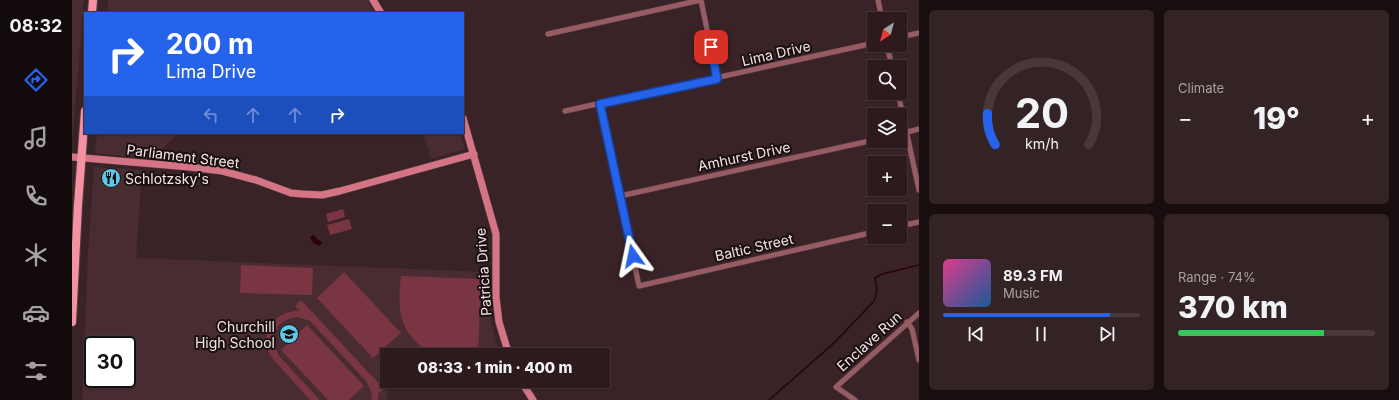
<!DOCTYPE html>
<html lang="en">
<head>
<meta charset="utf-8">
<style>
	body { margin:0; font-family:Inter,sans-serif; background:#342325; color:#f1f3f6; height:100vh; display:flex; flex-direction:column; font-size:15px; white-space:nowrap }
	* { box-sizing:border-box; margin:0 }
	p { font-size:13px; color:#a6a1a3 }
	.icon { flex:none; width:22px; height:22px; fill:none; stroke:currentColor; stroke-width:2; stroke-linecap:round; stroke-linejoin:round }
	.map { position:relative; flex:1; overflow:hidden }
	.details { display:flex; flex-direction:column; gap:10px; padding:10px; background:#180e0f; width:480px }
	.details>* { flex:none }
	.top-card { position:absolute; left:12px; top:12px; width:380px; height:122px; border-radius:0px; box-shadow:0 1px 3px #0004,0 0 0 1px #48383b; background:#2563eb; color:#fff; overflow:hidden }
	.needle { width:26px; rotate:216deg }
	.buttons { position:absolute; left:795px; top:12px; display:grid; gap:8px }
	.buttons a { display:grid; place-items:center; width:40px; height:40px; border-radius:0px; background:#2c1a1c; box-shadow:0 1px 3px #0004,0 0 0 1px #48383b; font-size:20px }
	.speed { position:absolute; left:12px; top:336px; display:flex; gap:8px; font-size:20px; font-weight:700; text-align:center }
	.speed>* { display:grid; place-content:center; width:52px; height:52px; border-radius:50%; background:#2c1a1c; box-shadow:0 1px 3px #0004,0 0 0 1px #48383b; line-height:1 }
	.speed .limit { border:2px solid #111; border-radius:6px; background:#fff; color:#111 }
	.pin { position:absolute; display:grid; place-items:center; width:34px; height:34px; color:#fff; margin:-17px; border-radius:8px; box-shadow:0 2px 6px #0006 }
	.me { position:absolute; width:44px; margin:-22px; rotate:348deg; stroke-linejoin:round; filter:drop-shadow(0 0 3px #0008) }
	.turn { display:flex; align-items:center; gap:14px; height:84px; padding:0 16px; font-size:18px }
	.turn .icon { width:52px; height:52px; stroke-width:2.5 }
	.turn b { display:block; font-size:28px; line-height:34px }
	.lanes { display:flex; align-items:center; height:38px; padding:0 16px; background:#0003; justify-content:center; gap:20px; direction:ltr }
	.lanes .off { opacity:.35 }
	.big { font-size:30px; font-weight:800; line-height:1.1 }
	.details .card { flex:1; display:flex; flex-direction:column; justify-content:center; gap:6px; min-width:0; padding:0 14px; border-radius:6px; background:#342325 }
	.details .dial { align-items:center; gap:0 }
	.dial svg { height:104px; overflow:visible; fill:none; stroke:#48383b; stroke-width:7; stroke-linecap:round; text-anchor:middle }
	.dial text { fill:#f1f3f6; stroke:none }
	.song { display:flex; align-items:center; gap:12px }
	.cover { width:48px; height:48px; border-radius:6px; background:linear-gradient(135deg,hsl(330 70% 55%),hsl(210 70% 35%)) }
	.played { height:4px; border-radius:2px; background:linear-gradient(90deg,#2563eb 85%,#48383b 85%) }
	.keys { display:flex; justify-content:space-around; direction:ltr }
	.heat { display:flex; justify-content:space-between; align-items:center; font-size:22px; direction:ltr }
	.charge { height:6px; border-radius:3px; background:linear-gradient(90deg,#34c759 74%,#48383b 0) }
	.details .tiles { flex:1; display:grid; gap:10px; grid-template-columns:repeat(2,1fr) }
	.trip { position:absolute; left:308px; top:348px; width:230px; height:40px; border-radius:0px; background:#2c1a1c; box-shadow:0 1px 3px #0004,0 0 0 1px #48383b; font-weight:800; line-height:40px; text-align:center }
	main { display:flex; flex:1; min-height:0 }
	.menu { display:flex; flex-direction:column; width:72px; justify-content:space-around; align-items:center; background:#120a0b; color:#a6a1a3 }
	.menu .icon { width:28px; height:28px }
	.menu .current { color:#2563eb }
	.menu b { font-size:18px; color:#f1f3f6 }
	.map>svg:first-child { display:block }
	.built { fill:#492c31; fill-rule:evenodd }
	.green { fill:#7a3542 }
	.water { fill:#29010a }
	.lines { fill:none; stroke-linecap:round; stroke-linejoin:round }
	.stream { stroke:#29010a; stroke-width:1.5 }
	.street-casing { stroke:#543e41; stroke-width:6 }
	.secondary-casing { stroke:#543e41; stroke-width:8 }
	.primary-casing { stroke:#543e41; stroke-width:10 }
	.street { stroke:#975b64; stroke-width:5 }
	.secondary { stroke:#d47484; stroke-width:7 }
	.primary { stroke:#f592a2; stroke-width:8 }
	.route-casing { stroke:#184099; stroke-width:10 }
	.route { stroke:#2563eb; stroke-width:7 }
	.labels { text-anchor:middle; dominant-baseline:central; stroke-width:4; stroke-linejoin:round; paint-order:stroke }
	.street-label { font-size:14px; fill:#f4e4e6; stroke:#1a1011 }
	.poi-label { font-size:14px; fill:#f4e4e6; stroke:#1a1011; text-anchor:start }
</style>
</head>
<body>
<main>
<nav class="menu">
<b>08:32</b>
<svg class="icon current" aria-label="directions" viewBox="0 0 24 24"><path d="M12 3l9 9-9 9-9-9zM9 14v-3h6M13 9l2 2-2 2"/></svg>
<svg class="icon" aria-label="music" viewBox="0 0 24 24"><path d="M9 18V5l10-2v13"/><circle cx="6" cy="18" r="3"/><circle cx="16" cy="16" r="3"/></svg>
<svg class="icon" aria-label="phone" viewBox="0 0 24 24"><path d="M5 4h4l2 5-3 2q2 4 5 5l2-3 5 2v4C11 20 4 13 5 4z"/></svg>
<svg class="icon" aria-label="climate" viewBox="0 0 24 24"><path d="M12 3v18M4 7l16 10M4 17L20 7"/></svg>
<svg class="icon" aria-label="car" viewBox="0 0 24 24"><path d="M5 17H2v-5l4-1 3-4h7l3 4 3 1v5h-3M9 17h6M6 11h13"/><circle cx="7" cy="17" r="2"/><circle cx="17" cy="17" r="2"/></svg>
<svg class="icon" aria-label="filters" viewBox="0 0 24 24"><path d="M4 7h16M4 17h16"/><circle cx="9" cy="7" r="2"/><circle cx="15" cy="17" r="2"/></svg>
</nav>
<div class="map">
<svg width="847" height="400" viewBox="0 0 847 400">
	<rect width="100%" height="100%" fill="#3a2326"/>
	<path class="built" d="M0,0H12L0,143Z
		M36,0H296L302,13H35Z
		M25,133H106L90,149L88,160L23,153Z
		M351,133H388L393,149L359,159Z
		M22,167L70,170L64,258L415,272V295L419,322L428,355H315V381H316L315,400H10L16,255ZM21,345H55V379H21Z"/>
	<path class="green" d="M271,209L273,217L256,222L254,214Z
		M277,219L280,229L258,235L255,225Z
		M169,265L241,268L240,295L168,293Z
		M272,272L329,333L301,358L245,298Z
		M329,276L409,279L406,355C392,355 376,357 362,355C357,354 351,349 347,345C325,325 326,303 329,276Z
		M229,300L312,389L306,394V400H300L299,391L294,381L238,321L226,317L219,318L212,321L206,326L203,332L202,344L207,356L248,400H238L200,358C185,336 202,309 228,311L223,306Z
		M235,325L292,386L277,400H256L209,350Z"/>
	<path class="water" d="M242,235L245,239L250,242L248,246L241,243L238,237Z"/>
	<g class="lines">
		<path class="stream" d="M697,400L762,343L802,301L805,291L803,278L810,274L847,265"/>
		<g class="street-casing">
			<path id="street" d="M629,0L645,79
				M806,0L810,19
				M476,34L629,0
				M828,37L847,33
				M815,45L820,67
				M826,93L847,190
				M529,104L567,286L802,232
				M493,111L802,43
				M828,134L847,129
				M548,196L802,140
				M828,226L847,222
				M835,322L840,329L847,360
				M783,400L764,387L847,313"/>
		</g>
		<g class="secondary-casing">
			<path id="secondary" d="M301,0L309,13
				M391,118L424,234V297L427,322L437,355
				M0,157L117,167L150,171L184,180L219,193L230,194L250,195L268,191L402,154
				M449,381L461,400"/>
		</g>
		<g class="primary-casing">
			<path id="primary" d="M20,13L21,0
				M0,322L6,205L13,111"/>
		</g>
		<use href="#street" class="street"/>
		<use href="#secondary" class="secondary"/>
		<use href="#primary" class="primary"/>
	</g>
	<g class="lines">
		<g class="route-casing">
			<path id="route" d="M561,256L528,104L645,79L639,47"/>
		</g>
		<use href="#route" class="route"/>
	</g>
	<defs>
		<g id="restaurant-disc" transform="scale(1)"><circle r="9.5" fill="#5cc7e7" stroke="#1a1011"/><path d="M-5-6h1v4h1v-4h1v4h1v-4h1v5L-1.5 .5V6h-2V.5L-5-1ZM5-6V6H3V1.5H1.5Q1.5-4 5-6Z" fill="#111"/></g>
		<g id="school-disc" transform="scale(1)"><circle r="9.5" fill="#5cc7e7" stroke="#1a1011"/><path d="M0-5L7-2L0 1L-7-2ZM-4 1L0 2.5L4 1V4Q0 6-4 4Z" fill="#111"/></g>
	</defs>
	<g fill-rule="evenodd">
		<use href="#restaurant-disc" x="39" y="178"/>
		<use href="#school-disc" x="217" y="334"/>
	</g>
	<g class="labels">
		<g class="street-label">
			<text transform="translate(704 53) rotate(-13)">Lima Drive</text>
			<text transform="translate(111 156) rotate(7)">Parliament Street</text>
			<text transform="translate(672 156) rotate(-12)">Amhurst Drive</text>
			<text transform="translate(682 247) rotate(-13)">Baltic Street</text>
			<text transform="translate(411 272) rotate(-94)">Patricia Drive</text>
			<text transform="translate(797 341) rotate(-42)">Enclave Run</text>
		</g>
		<g class="poi-label">
			<text x="53" y="178">Schlotzsky's</text>
			<text x="203" y="326" text-anchor="end">Churchill<tspan x="203" dy="16">High School</tspan></text>
		</g>
	</g>
</svg>
<div class="buttons">
<a><svg class="needle" viewBox="-14 -14 28 28"><path d="M0-13l5 13h-10z" fill="#e53935"/><path d="M0 13l5-13h-10z" fill="#a6a1a3"/></svg></a>
<a><svg class="icon" aria-label="search" viewBox="0 0 24 24"><circle cx="10" cy="10" r="6"/><path d="M15 15l6 6"/></svg></a>
<a><svg class="icon" aria-label="layers" viewBox="0 0 24 24"><path d="M12 4l9 5-9 5-9-5zM3 14l9 5 9-5"/></svg></a>
<a>+</a>
<a>−</a>
</div>
<div class="speed"><div class="limit">30</div></div>
<div class="pin" style="left:639px;top:47px;background:#d93025"><svg class="icon" aria-label="arrive" viewBox="0 0 24 24"><path d="M6 21V4h12l-3 4 3 4H6"/></svg></div>
<svg class="me" style="left:561px;top:256px" viewBox="-20 -20 40 40"><path d="M0-17L14 15 0 8-14 15z" fill="#2563eb" stroke="#fff" stroke-width="4"/></svg>
<div class="trip">08:33 · 1 min · 400 m</div>
<div class="top-card">
<div class="turn"><svg class="icon" aria-label="right" viewBox="0 0 24 24"><path d="M7 20v-9h11M14 6l5 5-5 5"/></svg><div><b>200 m</b>Lima Drive</div></div>
<div class="lanes"><svg class="icon off" aria-label="left" viewBox="0 0 24 24"><path d="M17 20v-9H6M10 6l-5 5 5 5"/></svg><svg class="icon off" aria-label="ahead" viewBox="0 0 24 24"><path d="M12 20V5M6 11l6-6 6 6"/></svg><svg class="icon off" aria-label="ahead" viewBox="0 0 24 24"><path d="M12 20V5M6 11l6-6 6 6"/></svg><svg class="icon" aria-label="right" viewBox="0 0 24 24"><path d="M7 20v-9h11M14 6l5 5-5 5"/></svg></div>
</div>
</div>
<section class="details">
<div class="tiles">
<div class="card dial"><svg viewBox="0 0 100 80">
<path d="M14 69A42 42 0 1 1 86 69"/>
<path d="M14 69A42 42 0 0 1 8 45" stroke="#2563eb"/>
<text x="50" y="56" font-size="32" font-weight="700">20</text>
<text x="50" y="72" font-size="11">km/h</text>
</svg></div>
<div class="card"><p>Climate</p>
<div class="heat"><a>−</a><b class="big">19°</b><a>+</a></div>
</div>
<div class="card">
<div class="song"><i class="cover"></i><div><b>89.3 FM</b><p>Music</p></div></div>
<div class="played"></div>
<div class="keys"><svg class="icon" aria-label="previous" viewBox="0 0 24 24"><path d="M18 5L8 12l10 7zM5 5v14"/></svg><svg class="icon" aria-label="pause" viewBox="0 0 24 24"><path d="M8 5v14M16 5v14"/></svg><svg class="icon" aria-label="next" viewBox="0 0 24 24"><path d="M6 5l10 7-10 7zM19 5v14"/></svg></div>
</div>
<div class="card"><p>Range · 74%</p><b class="big">370 km</b><div class="charge"></div></div>
</div>
</section>
</main>
</body>
</html>
